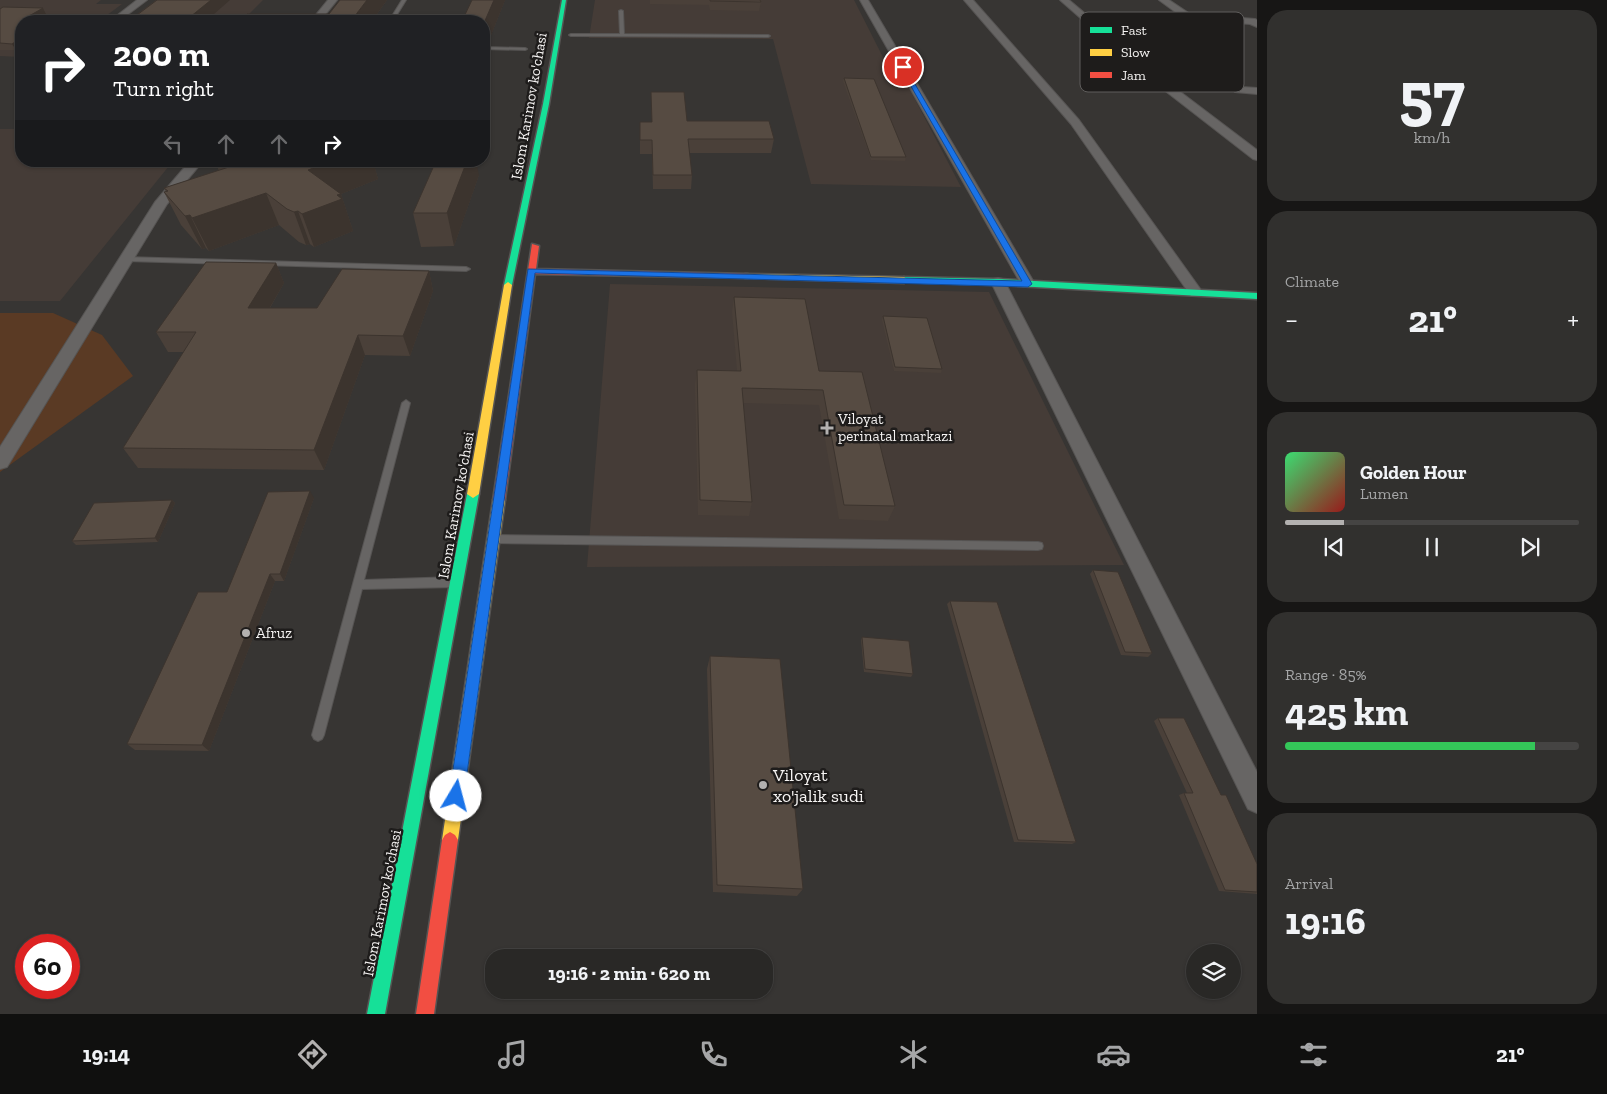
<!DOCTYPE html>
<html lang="en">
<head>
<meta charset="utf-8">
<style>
	body { margin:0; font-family:"Zilla Slab",serif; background:#31302e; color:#f1f3f6; height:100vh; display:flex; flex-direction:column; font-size:19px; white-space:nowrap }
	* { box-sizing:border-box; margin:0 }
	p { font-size:16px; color:#a5a6a7 }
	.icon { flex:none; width:28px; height:28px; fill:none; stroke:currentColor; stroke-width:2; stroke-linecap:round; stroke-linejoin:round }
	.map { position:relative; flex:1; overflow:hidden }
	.drawer { display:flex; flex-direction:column; gap:10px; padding:10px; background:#171615; width:350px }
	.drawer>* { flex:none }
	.top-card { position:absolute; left:15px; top:15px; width:475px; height:152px; border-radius:20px; box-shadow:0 1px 4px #0004,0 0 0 1px #454443; background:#202124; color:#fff; overflow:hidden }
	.tools { position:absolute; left:1186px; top:944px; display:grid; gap:10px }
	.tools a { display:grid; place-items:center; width:55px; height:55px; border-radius:50%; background:#292826; box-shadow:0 1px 4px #0004,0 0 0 1px #454443; font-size:25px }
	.speed { position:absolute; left:15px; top:934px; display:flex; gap:10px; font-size:25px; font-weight:700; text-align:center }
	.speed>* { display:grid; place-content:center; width:65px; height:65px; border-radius:50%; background:#292826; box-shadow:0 1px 4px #0004,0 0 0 1px #454443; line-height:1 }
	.speed .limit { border:8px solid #d22; background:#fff; color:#111 }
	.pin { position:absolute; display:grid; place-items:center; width:42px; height:42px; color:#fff; margin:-21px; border:2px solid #fff; border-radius:50%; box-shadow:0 1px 5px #0007 }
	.me { position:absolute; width:55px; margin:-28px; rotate:8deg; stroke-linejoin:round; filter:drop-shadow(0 0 4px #0008) }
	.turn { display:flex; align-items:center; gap:18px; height:105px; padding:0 15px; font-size:22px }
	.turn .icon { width:65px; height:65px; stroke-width:2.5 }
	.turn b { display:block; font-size:35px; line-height:42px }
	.lanes { display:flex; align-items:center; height:48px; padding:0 15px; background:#0003; justify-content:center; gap:25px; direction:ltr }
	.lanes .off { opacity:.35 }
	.big { font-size:38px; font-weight:700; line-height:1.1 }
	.drawer .card { flex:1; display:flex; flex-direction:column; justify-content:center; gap:8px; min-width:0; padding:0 18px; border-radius:20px; background:#31302e }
	.drawer .dial { align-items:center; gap:0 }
	.dial b { font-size:65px; line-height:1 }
	.song { display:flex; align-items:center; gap:15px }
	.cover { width:60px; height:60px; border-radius:8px; background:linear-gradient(135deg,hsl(140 70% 55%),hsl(0 70% 35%)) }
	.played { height:5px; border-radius:2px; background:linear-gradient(90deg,#b3b1b0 20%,#454443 20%) }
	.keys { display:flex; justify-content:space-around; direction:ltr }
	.heat { display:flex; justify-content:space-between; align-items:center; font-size:28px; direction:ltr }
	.charge { height:8px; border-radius:4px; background:linear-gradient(90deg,#34c759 85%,#454443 0) }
	.trip { position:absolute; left:485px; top:949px; width:288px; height:50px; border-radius:20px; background:#292826; box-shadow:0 1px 4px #0004,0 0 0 1px #454443; font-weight:700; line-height:50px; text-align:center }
	.dock { display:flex; height:80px; justify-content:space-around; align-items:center; background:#10100f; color:#a5a6a7 }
	.dock .icon { width:35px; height:35px }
	.dock .active { color:#b3b1b0 }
	.dock b { font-size:22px; color:#f1f3f6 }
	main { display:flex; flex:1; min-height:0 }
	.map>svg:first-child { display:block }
	.built { fill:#453c37 }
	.green { fill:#5a3a24 }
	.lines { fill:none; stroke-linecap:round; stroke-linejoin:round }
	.lane-casing { stroke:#565453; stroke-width:2 }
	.street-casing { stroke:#565453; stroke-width:2 }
	.fast-casing { stroke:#565453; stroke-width:3 }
	.slow-casing { stroke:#565453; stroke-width:3 }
	.jam-casing { stroke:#565453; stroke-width:3 }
	.lane { fill:#676564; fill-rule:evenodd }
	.street { fill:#676564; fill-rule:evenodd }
	.fast { fill:#16e098; fill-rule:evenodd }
	.slow { fill:#ffcf43; fill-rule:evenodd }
	.jam { fill:#f24e42; fill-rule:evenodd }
	.wall { fill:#4a4039 }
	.shaded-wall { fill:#3c342e }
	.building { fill:#564b42; stroke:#3c342e }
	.route { fill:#1a73e8; stroke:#114b97 }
	.poi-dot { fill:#b3b1b0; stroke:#1e1c1b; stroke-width:2 }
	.labels { text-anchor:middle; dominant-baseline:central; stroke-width:5; stroke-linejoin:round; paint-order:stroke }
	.street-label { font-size:15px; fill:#f6f4f3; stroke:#1e1c1b }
	.poi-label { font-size:15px; fill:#f6f4f3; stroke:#1e1c1b; text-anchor:start }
	.near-poi-label { font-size:18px; fill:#f6f4f3; stroke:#1e1c1b; text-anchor:start }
	.key { fill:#1e1c1b; stroke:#5f5d5c; stroke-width:1 }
	.key-label { font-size:14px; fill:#f6f4f3 }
</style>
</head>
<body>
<main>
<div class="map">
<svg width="1257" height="1014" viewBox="0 0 1257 1014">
	<rect width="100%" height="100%" fill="#373533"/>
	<path class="built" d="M0,0H101L96,4H122L99,21H21V57L0,56Z
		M156,0H263L242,21H128Z
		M595,0H854L889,69H899L961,187L811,184L773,39L589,38Z
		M0,129H21V161H173L60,301H0Z
		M610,284L989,292L1124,565L587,567Z"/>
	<path class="green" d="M0,313H53L102,335L133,376L0,472Z"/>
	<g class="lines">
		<g class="lane-casing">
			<path id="lane" d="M402,0H406L393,21H389Z
				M621,10L623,11L624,34L768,35L770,36L768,37L571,36L569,35L571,34H620L619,11Z
				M484,47L525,48L527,49L525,50L484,49Z
				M124,257L466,267L470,269L466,271L127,261H124Z
				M406,400L410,403L364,580L455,577L459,579L460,582L459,585L455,587L362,589L324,735L322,739L318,741L314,739L312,735L402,403Z
				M494,535L1038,542L1042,543L1043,546L1042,549L1038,550L494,543L490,542L489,539L490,536Z"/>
		</g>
		<g class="street-casing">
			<path id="street" d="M137,0H147L119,21H110Z
				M328,0H337L320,21H311Z
				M860,0H868L1035,284L1033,287H1023L1021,284Z
				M964,0H973L1079,120L1201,290L1204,293L1201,296H1191L1071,124Z
				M1060,0H1069L1158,75L1257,150V160L1253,159L1150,79Z
				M1159,0H1169L1190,14L1255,19L1257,20V27L1250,24L1185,19Z
				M1192,41L1195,42L1242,87L1257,88V94L1235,92L1187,44Z
				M190,161H203L167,204L7,467L0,469V447L155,202Z
				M998,278L1003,279L1005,282L1257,772V813L1248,809L991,282L993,279Z"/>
		</g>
		<g class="fast-casing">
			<path id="fast" d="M562,0H566L549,104L512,285L508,288L504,285L543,104Z
				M904,277L998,279L1257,293V299L998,285L901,282L900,280Z
				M473,490L479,494L385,1014H367L467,494Z"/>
		</g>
		<g class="slow-casing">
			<path id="slow" d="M745,274L904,277L908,280L904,283L748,278H745Z
				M508,282L512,285L479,494L473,498L467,494L504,285Z
				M499,496L503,497L505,500L458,840L455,845L450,848L445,845L442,840L493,500L495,497Z"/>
		</g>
		<g class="jam-casing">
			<path id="jam" d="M532,244L539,246L536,269L748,274L752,276L748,278L535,274L505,500L503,503H495L493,500Z
				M450,832L455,835L458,840L434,1014H416L442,840L445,835Z"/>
		</g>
		<use href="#lane" class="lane"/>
		<use href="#street" class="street"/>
		<use href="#fast" class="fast"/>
		<use href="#slow" class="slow"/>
		<use href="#jam" class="jam"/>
	</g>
	<path class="wall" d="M340,0H387L372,21H249L247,14H329Z
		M505,0L487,45H484V21Z
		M650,0H760L761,2L759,11L710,10L709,5L650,4Z
		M0,9L46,14L43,16H54L57,21H21L16,50H0Z
		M844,78L906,157L905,161L871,160L843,81Z
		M651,92L687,121L774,139L771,153H689L692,175L691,189H653L652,154H640V122H652Z
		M215,161H373L378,179L341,194L353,231L314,247L310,244L306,245L299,242L279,225L209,251L206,248L202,249L181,225L164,192H166L164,188L219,171Z
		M479,175L454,246L421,247L413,213Z
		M276,263L284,283L270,308H317L429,271L433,291L410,356L365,355L324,470L138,468L123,448L184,352H168L156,332Z
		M734,297L819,371L895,506L888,521L839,519L819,405L743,403L752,502L749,516L698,515L695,385L697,370L737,371L732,312Z
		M883,316L942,369L941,373L894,371L882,320Z
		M314,498L284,581H275L209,751L135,750L127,744L227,592Z
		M172,500L175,503L158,542L76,545L72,541Z
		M1093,570L1152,653L1148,657L1121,655L1090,574Z
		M950,601L1076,842L1072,844L1014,842L947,604Z
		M862,637L913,674L911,677L864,672L861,640Z
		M710,656L803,889L797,896L713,892L707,669Z
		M1158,718L1221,795L1257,864V894L1219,891L1179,795L1184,793H1187L1154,721Z"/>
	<path class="shaded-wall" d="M211,0H230L206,21H185Z
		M367,0H387L372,21H351Z
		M494,0H505L487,45L484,23Z
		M43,8L46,14L34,21L29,16Z
		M54,16L57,21H46Z
		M21,38V47L16,50L12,44Z
		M332,161H373L378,179L341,194L353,231L314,247L302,214L308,170Z
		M467,161H476L479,175L454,246L447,213Z
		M266,193L279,225L209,251L192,218Z
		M298,211L310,244L306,245L294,212Z
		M190,215L206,248L202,249L185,216Z
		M276,263L284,283L258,328L248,308Z
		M429,271L433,291L410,356L403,336Z
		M358,335L365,355L324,470L314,450Z
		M310,491L314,498L284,581L280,574Z
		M172,500L175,503L158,542L155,538Z
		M270,574L275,581L209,751L202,745Z"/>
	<path class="building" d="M157,0H211L185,21H129Z
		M340,0H367L351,21H259L247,14H329Z
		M472,0H494L484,23V21H462Z
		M710,0H760L761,2L710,1Z
		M3,7L43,8L29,16H54L46,21H21V38L12,44L0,43V9Z
		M844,78L874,79L906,157H871Z
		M651,92H684L687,121H769L774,139H688L692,175H653L652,140H640V122H652Z
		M226,161H332L308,170L341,194L337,195L342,199L302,214L298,211L294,212L287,209L266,193L192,218L190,215L185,216L164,192L168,191L164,188L232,166Z
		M436,161H467L447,213H413Z
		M206,262L276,263L248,308H317L342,269L429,271L403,336L358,335L314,450L123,448L196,332H156Z
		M734,297L805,299L819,371L862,372L895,506L844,505L823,390L742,388L752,502L700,500L697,370L741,371Z
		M883,316L927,318L942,369L895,367Z
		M310,491L280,574H270L202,745L127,744L198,592H227L268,492Z
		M172,500L155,538L72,541L94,503Z
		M1093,570L1118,572L1152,653L1125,652Z
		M950,601L997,602L1076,842L1018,840Z
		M862,637L909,641L913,674L865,669Z
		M710,656L780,659L803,889L717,885Z
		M1158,718H1184L1221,795H1226L1257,864V892L1225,890L1184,793H1193Z"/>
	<path class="route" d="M903,65L905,67L1032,284L1028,287L535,273L464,796L462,802L456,804L451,802L449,796L528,269L1022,281L900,67Z"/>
	<g class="poi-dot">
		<path d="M824.5 420.5h5v5h5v5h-5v5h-5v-5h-5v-5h5z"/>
		<circle cx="246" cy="633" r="5"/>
		<circle cx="763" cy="785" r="5"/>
	</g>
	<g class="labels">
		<g class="street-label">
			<text transform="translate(529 106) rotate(-80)">Islom Karimov ko'chasi</text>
			<text transform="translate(456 505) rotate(-80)">Islom Karimov ko'chasi</text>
			<text transform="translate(382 903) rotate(-79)">Islom Karimov ko'chasi</text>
		</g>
		<g class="poi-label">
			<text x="838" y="419">Viloyat<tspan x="838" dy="17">perinatal markazi</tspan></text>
			<text x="256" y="633">Afruz</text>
		</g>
		<g class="near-poi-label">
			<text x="773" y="775">Viloyat<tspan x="773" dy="21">xo'jalik sudi</tspan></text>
		</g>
	</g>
	<rect x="1080" y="12" width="164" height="80" rx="8" class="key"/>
	<rect x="1090" y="27" width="22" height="6" fill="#16e098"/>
	<rect x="1090" y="49" width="22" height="7" fill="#ffcf43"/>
	<rect x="1090" y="72" width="22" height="6" fill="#f24e42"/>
	<g class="key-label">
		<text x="1121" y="35">Fast</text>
		<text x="1121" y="57">Slow</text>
		<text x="1121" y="80">Jam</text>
	</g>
</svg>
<div class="tools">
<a><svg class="icon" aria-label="layers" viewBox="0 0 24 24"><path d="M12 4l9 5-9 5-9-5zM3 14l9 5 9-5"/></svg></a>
</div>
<div class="speed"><div class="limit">60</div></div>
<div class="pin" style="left:903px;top:67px;background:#d93025"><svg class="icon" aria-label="arrive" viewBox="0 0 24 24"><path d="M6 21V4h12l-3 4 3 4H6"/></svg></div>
<svg class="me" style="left:456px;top:796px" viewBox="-20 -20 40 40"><circle r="19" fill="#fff"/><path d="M0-13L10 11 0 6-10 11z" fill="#1a73e8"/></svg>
<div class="trip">19:16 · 2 min · 620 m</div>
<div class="top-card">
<div class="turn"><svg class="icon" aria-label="right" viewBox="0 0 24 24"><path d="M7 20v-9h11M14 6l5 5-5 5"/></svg><div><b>200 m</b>Turn right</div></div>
<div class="lanes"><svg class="icon off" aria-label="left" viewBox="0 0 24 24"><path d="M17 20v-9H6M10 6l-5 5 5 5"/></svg><svg class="icon off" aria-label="ahead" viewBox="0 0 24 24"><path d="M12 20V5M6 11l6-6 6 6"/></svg><svg class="icon off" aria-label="ahead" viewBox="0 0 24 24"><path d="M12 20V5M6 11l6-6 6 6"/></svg><svg class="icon" aria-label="right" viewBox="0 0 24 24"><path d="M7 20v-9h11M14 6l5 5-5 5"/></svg></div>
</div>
</div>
<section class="drawer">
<div class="card dial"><b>57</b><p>km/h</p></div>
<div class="card"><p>Climate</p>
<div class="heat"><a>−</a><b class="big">21°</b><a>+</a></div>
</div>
<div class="card">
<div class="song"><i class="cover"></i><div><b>Golden Hour</b><p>Lumen</p></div></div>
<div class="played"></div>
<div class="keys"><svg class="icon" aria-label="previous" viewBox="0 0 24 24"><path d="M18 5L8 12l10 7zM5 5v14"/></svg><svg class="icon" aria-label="pause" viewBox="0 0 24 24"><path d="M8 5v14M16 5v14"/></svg><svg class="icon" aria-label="next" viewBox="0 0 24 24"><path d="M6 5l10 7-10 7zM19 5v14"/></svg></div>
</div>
<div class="card"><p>Range · 85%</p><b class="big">425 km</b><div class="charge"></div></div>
<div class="card"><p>Arrival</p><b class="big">19:16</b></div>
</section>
</main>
<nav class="dock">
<b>19:14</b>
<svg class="icon active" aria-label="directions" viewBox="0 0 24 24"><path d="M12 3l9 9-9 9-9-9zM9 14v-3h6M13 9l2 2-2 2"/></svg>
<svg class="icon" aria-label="music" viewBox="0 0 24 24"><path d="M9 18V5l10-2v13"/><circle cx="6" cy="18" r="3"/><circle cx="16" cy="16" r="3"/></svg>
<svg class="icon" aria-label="phone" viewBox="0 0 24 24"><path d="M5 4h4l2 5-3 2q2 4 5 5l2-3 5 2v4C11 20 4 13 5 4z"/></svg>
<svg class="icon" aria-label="climate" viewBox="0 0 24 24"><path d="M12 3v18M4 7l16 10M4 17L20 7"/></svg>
<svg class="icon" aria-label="car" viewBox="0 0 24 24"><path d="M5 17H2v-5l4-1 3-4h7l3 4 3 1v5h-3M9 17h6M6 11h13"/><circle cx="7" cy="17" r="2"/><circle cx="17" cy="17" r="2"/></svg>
<svg class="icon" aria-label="filters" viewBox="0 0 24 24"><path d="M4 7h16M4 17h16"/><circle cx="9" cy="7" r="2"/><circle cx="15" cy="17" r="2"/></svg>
<b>21°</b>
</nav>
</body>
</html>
